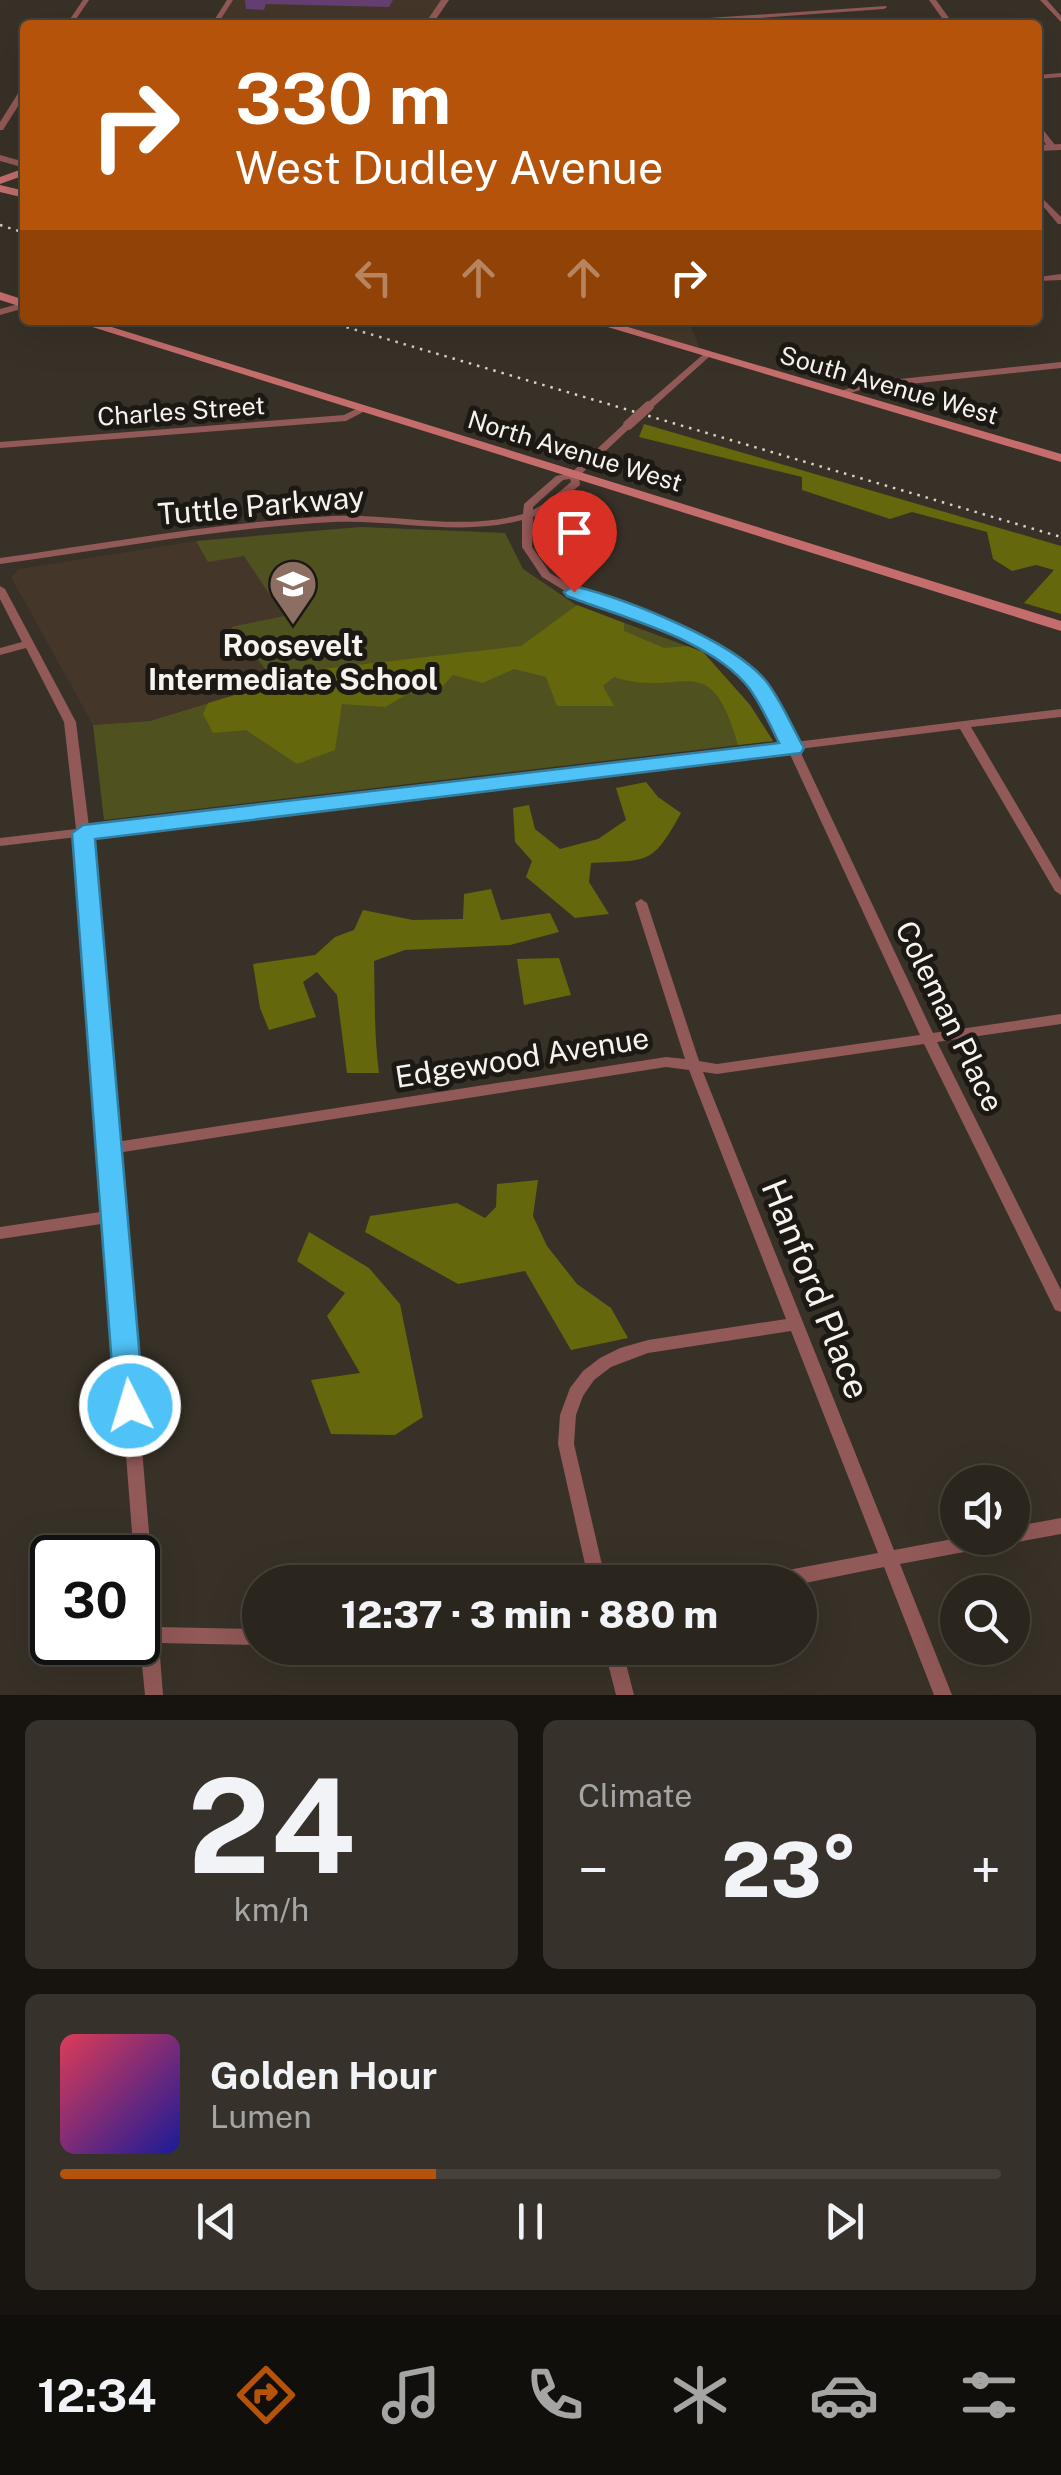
<!DOCTYPE html>
<html lang="en">
<head>
<meta charset="utf-8">
<style>
	body { margin:0; font-family:"Public Sans",sans-serif; background:#36312a; color:#f1f3f6; height:100vh; display:flex; flex-direction:column; font-size:38px; white-space:nowrap }
	* { box-sizing:border-box; margin:0 }
	p { font-size:32px; color:#a5a5a4 }
	.icon { flex:none; width:55px; height:55px; fill:none; stroke:currentColor; stroke-width:2; stroke-linecap:round; stroke-linejoin:round }
	.map { position:relative; height:1695px; overflow:hidden }
	.sheet { display:flex; flex-direction:column; gap:25px; padding:25px; background:#171410; flex:1 }
	.sheet>* { flex:none }
	.hud { position:absolute; left:20px; top:20px; width:1022px; height:305px; border-radius:10px; box-shadow:0 10px 40px #0002,0 0 0 2px #46423b; background:#b45309; color:#fff; overflow:hidden }
	.tools { position:absolute; left:940px; top:1465px; display:grid; gap:20px }
	.tools a { display:grid; place-items:center; width:90px; height:90px; border-radius:50%; background:#2a251d; box-shadow:0 10px 40px #0002,0 0 0 2px #46423b; font-size:50px }
	.speed { position:absolute; left:30px; top:1535px; display:flex; gap:20px; font-size:50px; font-weight:700; text-align:center }
	.speed>* { display:grid; place-content:center; width:130px; height:130px; border-radius:50%; background:#2a251d; box-shadow:0 10px 40px #0002,0 0 0 2px #46423b; line-height:1 }
	.speed .limit { border:5px solid #111; border-radius:15px; background:#fff; color:#111 }
	.pin { position:absolute; display:grid; place-items:center; width:85px; height:85px; color:#fff; margin:-102px -42px; border-radius:50% 50% 50% 0; rotate:-45deg; box-shadow:0 0 10px #0007 }
	.pin .icon { rotate:45deg }
	.me { position:absolute; width:110px; margin:-55px; rotate:355deg; stroke-linejoin:round; filter:drop-shadow(0 0 8px #0008) }
	.turn { display:flex; align-items:center; gap:35px; height:210px; padding:0 50px; font-size:45px }
	.turn .icon { width:130px; height:130px; stroke-width:2.5 }
	.turn b { display:block; font-size:70px; line-height:85px }
	.lanes { display:flex; align-items:center; height:95px; padding:0 50px; background:#0003; justify-content:center; gap:50px; direction:ltr }
	.lanes .off { opacity:.35 }
	.big { font-size:75px; font-weight:800; line-height:1.1 }
	.sheet .tile { flex:1; display:flex; flex-direction:column; justify-content:center; gap:15px; min-width:0; padding:0 35px; border-radius:15px; background:#36312a }
	.sheet .dial { align-items:center; gap:0 }
	.dial b { font-size:130px; line-height:1 }
	.song { display:flex; align-items:center; gap:30px }
	.cover { width:120px; height:120px; border-radius:15px; background:linear-gradient(135deg,hsl(350 70% 55%),hsl(240 70% 35%)) }
	.played { height:10px; border-radius:5px; background:linear-gradient(90deg,#b45309 40%,#46423b 40%) }
	.keys { display:flex; justify-content:space-around; direction:ltr }
	.heat { display:flex; justify-content:space-between; align-items:center; font-size:55px; direction:ltr }
	.sheet .tiles { flex:1; display:grid; gap:25px; grid-template-columns:1fr 1fr }
	.tile:last-child { grid-column:span 2 }
	.trip { position:absolute; left:242px; top:1565px; width:575px; height:100px; border-radius:50px; background:#2a251d; box-shadow:0 10px 40px #0002,0 0 0 2px #46423b; font-weight:800; line-height:100px; text-align:center }
	.dock { display:flex; height:160px; justify-content:space-around; align-items:center; background:#110f0c; color:#a5a5a4 }
	.dock .icon { width:70px; height:70px }
	.dock .on { color:#b45309 }
	.dock b { font-size:45px; color:#f1f3f6 }
	.map>svg:first-child { display:block }
	.built { fill:#44392a }
	.education { fill:#443629 }
	.green { fill:#4f521f }
	.forest { fill:#64670c }
	.lines { fill:none; stroke-linecap:round; stroke-linejoin:round }
	.minor { fill:#915958; fill-rule:evenodd }
	.tertiary { fill:#915958; fill-rule:evenodd }
	.secondary { fill:#c56d6d; fill-rule:evenodd }
	.rail { stroke:#d6d1ca; stroke-width:2.5; stroke-dasharray:2.5 6; stroke-linecap:butt }
	.minor-bridge { stroke:#915958; stroke-width:10 }
	.wall { fill:#653f72 }
	.route { fill:#4fc3f7; stroke:#337fa1; stroke-width:2.5 }
	.labels { text-anchor:middle; dominant-baseline:central; stroke-width:10; stroke-linejoin:round; paint-order:stroke }
	.far-street-label { font-size:25px; fill:#f7f3ec; stroke:#1c1915 }
	.street-label { font-size:30px; fill:#f7f3ec; stroke:#1c1915 }
	.poi-label { font-size:30px; font-weight:bold; fill:#f7f3ec; stroke:#1c1915 }
	.near-street-label { font-size:35px; fill:#f7f3ec; stroke:#1c1915 }
</style>
</head>
<body>
<div class="map">
<svg width="1061" height="1695" viewBox="0 0 1061 1695">
	<rect width="100%" height="100%" fill="#383127"/>
	<path class="built" d="M688,320L700,348L629,329L631,322Z"/>
	<path class="education" d="M229,0H445L428,25H315L217,20Z
		M361,527L505,533L523,569L577,605L322,669L150,721L93,725L11,577L19,569L196,541Z"/>
	<path class="green" d="M361,527L505,533L523,569L576,605L703,652L750,705L773,741L104,820L93,725L150,721L301,675L274,680L231,627L284,616L244,556L208,562L196,541Z"/>
	<path class="forest" d="M644,424L1061,546V614L1024,603L1054,570L1036,565L1012,571L993,559L987,532L912,512L890,519L802,490V477L639,437Z
		M577,605L624,623V631L664,648L687,646L703,652L750,705L773,741L738,745C709,643 684,700 614,677L603,686L614,706H557L546,677L514,669L483,683L453,675L440,689L415,690L385,707L342,704L335,750L297,764L246,730L213,733L203,714L208,703L322,669L521,646Z
		M646,782L658,797L681,813C652,866 648,860 591,863L589,882L609,914L575,918L526,877L532,861L515,842L513,808L529,805L535,829L560,849L598,839L626,820L616,788Z
		M491,889L501,920L550,913L559,932L510,945L405,950L374,961C375,1000 374,1034 379,1073H347L337,995L317,972L303,982L316,1017L269,1030L260,1008L253,964L315,955L335,937L354,930L363,910L413,920L463,919L464,894Z
		M559,958L571,995L524,1005L517,959Z
		M538,1180L533,1216L547,1246L577,1284L611,1308L628,1338L571,1350L525,1271L458,1284L365,1232L370,1216L457,1203L485,1218L496,1207L497,1184Z
		M309,1232L369,1268L400,1304L423,1417L395,1435L331,1434L311,1380L360,1373L327,1316L345,1293L297,1261Z"/>
	<g class="lines">
		<path class="minor" d="M83,0H89L72,25H66Z
			M227,0H233L217,25H211Z
			M929,0H936L954,25H947Z
			M1040,0H1047L1061,16V22Z
			M886,6L887,7L884,9L664,25H632L635,23Z
			M1061,73V77L1038,79V75Z
			M22,87H25V95L3,130H0V122Z
			M1038,127H1041L1055,145V149H1049L1038,133Z
			M1038,194L1061,217V224H1058L1038,200Z
			M1061,274V280L1038,281V277Z
			M25,302V308L0,315V309Z
			M706,352L709,353V357L652,408H646V404Z
			M1061,362V368L863,389L841,396L836,393L862,383Z
			M362,406L365,407V411L346,421L0,448V442L344,415Z
			M628,422L631,423V427L579,476L580,485L554,506L533,517L532,547L550,573L578,590L710,642L742,662L765,686L795,742L1061,709V717L971,727L1061,880V895L1055,891L960,729L799,749L933,1033L1061,1014V1024L937,1042L1061,1290V1312L1055,1310L924,1044L717,1074L703,1072L894,1550L958,1538H1005L1002,1543L996,1546L900,1564L952,1695H934L884,1567L800,1584L758,1582L761,1576L767,1574L878,1553L791,1331L648,1353L611,1367L594,1380L583,1396L576,1415L574,1444L606,1582H589L558,1444L560,1415L570,1388L583,1371L600,1358L620,1348L648,1340L786,1319L689,1070L666,1067L117,1153L157,1627L260,1629V1645L159,1643L163,1695H145L139,1635L138,1558H134L108,1223L0,1239V1227L107,1211L77,837L0,846V838L76,829L64,722L26,648L0,655V648L22,642L0,599V586L5,589L76,722L89,827L784,743L754,688L734,666L702,646L570,594L542,577L522,547V520C460,537 396,519 333,522C221,528 111,549 0,564V558C111,542 221,522 333,516C396,513 460,532 523,514L524,504L556,476L571,473L625,423ZM570,479L571,482L547,502L533,510V507L563,480ZM788,750L920,1035L717,1064L699,1061L647,903L641,899L635,903L685,1059L666,1057L116,1142L89,835Z
			M1061,1518V1534L1012,1543L1006,1540L1005,1538H1012V1527Z
			M604,1648H622L634,1695H616Z"/>
		<path class="tertiary" d="M441,0H449L432,25H424Z
			M1061,144V150L1038,151V145Z
			M0,155L25,162V168L0,161Z"/>
		<path class="secondary" d="M25,168V175L0,184V177Z
			M0,185L25,191V198L0,192Z
			M0,292L25,300V308L0,300Z
			M70,320H89L1061,621V631Z
			M584,320H604L1061,454V462Z"/>
		<path class="rail" d="M0,225L25,233
			M322,320L1061,537"/>
		<path class="minor-bridge" d="M628,425L649,406"/>
	</g>
	<path class="wall" d="M245,0H393L389,7L266,4L264,10L246,9Z"/>
	<path class="route" d="M574,586C626,599 732,640 766,681C781,700 792,727 804,748L801,753L95,839L144,1406L140,1415L130,1419L119,1415L115,1406L72,833L83,825L779,743C770,725 761,704 749,688C711,639 623,618 567,596L564,592Z"/>
	<defs>
		<g id="school-pin" transform="scale(2.5)"><path d="M0 17L-7.5 6A9.5 9.5 0 1 1 7.5 6Z" fill="#8d6e63" stroke="#1c1915"/><path d="M0-5L7-2L0 1L-7-2ZM-4 1L0 2.5L4 1V4Q0 6-4 4Z" fill="#fff"/></g>
	</defs>
	<g fill-rule="evenodd">
		<use href="#school-pin" x="293" y="584"/>
	</g>
	<g class="labels">
		<g class="far-street-label">
			<text transform="translate(889 385) rotate(16)">South Avenue West</text>
			<text transform="translate(181 411) rotate(-4)">Charles Street</text>
			<text transform="translate(575 451) rotate(17)">North Avenue West</text>
		</g>
		<g class="street-label">
			<text transform="translate(261 505) rotate(-5)">Tuttle Parkway</text>
			<text transform="translate(950 1016) rotate(64)">Coleman Place</text>
			<text transform="translate(522 1057) rotate(-9)">Edgewood Avenue</text>
		</g>
		<g class="poi-label">
			<text x="293" y="645">Roosevelt<tspan x="293" dy="34">Intermediate School</tspan></text>
		</g>
		<g class="near-street-label">
			<text transform="translate(816 1289) rotate(68)">Hanford Place</text>
		</g>
	</g>
</svg>
<div class="tools">
<a><svg class="icon" aria-label="sound" viewBox="0 0 24 24"><path d="M4 9h4l5-4v14l-5-4H4zM17 9q2 3 0 6"/></svg></a>
<a><svg class="icon" aria-label="search" viewBox="0 0 24 24"><circle cx="10" cy="10" r="6"/><path d="M15 15l6 6"/></svg></a>
</div>
<div class="speed"><div class="limit">30</div></div>
<div class="pin" style="left:574px;top:592px;background:#d93025"><svg class="icon" aria-label="arrive" viewBox="0 0 24 24"><path d="M6 21V4h12l-3 4 3 4H6"/></svg></div>
<svg class="me" style="left:130px;top:1406px" viewBox="-20 -20 40 40"><circle r="17" fill="#4fc3f7" stroke="#fff" stroke-width="3"/><path d="M0-11L8 9 0 5-8 9z" fill="#fff"/></svg>
<div class="trip">12:37 · 3 min · 880 m</div>
<div class="hud">
<div class="turn"><svg class="icon" aria-label="right" viewBox="0 0 24 24"><path d="M7 20v-9h11M14 6l5 5-5 5"/></svg><div><b>330 m</b>West Dudley Avenue</div></div>
<div class="lanes"><svg class="icon off" aria-label="left" viewBox="0 0 24 24"><path d="M17 20v-9H6M10 6l-5 5 5 5"/></svg><svg class="icon off" aria-label="ahead" viewBox="0 0 24 24"><path d="M12 20V5M6 11l6-6 6 6"/></svg><svg class="icon off" aria-label="ahead" viewBox="0 0 24 24"><path d="M12 20V5M6 11l6-6 6 6"/></svg><svg class="icon" aria-label="right" viewBox="0 0 24 24"><path d="M7 20v-9h11M14 6l5 5-5 5"/></svg></div>
</div>
</div>
<section class="sheet">
<div class="tiles">
<div class="tile dial"><b>24</b><p>km/h</p></div>
<div class="tile"><p>Climate</p>
<div class="heat"><a>−</a><b class="big">23°</b><a>+</a></div>
</div>
<div class="tile">
<div class="song"><i class="cover"></i><div><b>Golden Hour</b><p>Lumen</p></div></div>
<div class="played"></div>
<div class="keys"><svg class="icon" aria-label="previous" viewBox="0 0 24 24"><path d="M18 5L8 12l10 7zM5 5v14"/></svg><svg class="icon" aria-label="pause" viewBox="0 0 24 24"><path d="M8 5v14M16 5v14"/></svg><svg class="icon" aria-label="next" viewBox="0 0 24 24"><path d="M6 5l10 7-10 7zM19 5v14"/></svg></div>
</div>
</div>
</section>
<nav class="dock">
<b>12:34</b>
<svg class="icon on" aria-label="directions" viewBox="0 0 24 24"><path d="M12 3l9 9-9 9-9-9zM9 14v-3h6M13 9l2 2-2 2"/></svg>
<svg class="icon" aria-label="music" viewBox="0 0 24 24"><path d="M9 18V5l10-2v13"/><circle cx="6" cy="18" r="3"/><circle cx="16" cy="16" r="3"/></svg>
<svg class="icon" aria-label="phone" viewBox="0 0 24 24"><path d="M5 4h4l2 5-3 2q2 4 5 5l2-3 5 2v4C11 20 4 13 5 4z"/></svg>
<svg class="icon" aria-label="climate" viewBox="0 0 24 24"><path d="M12 3v18M4 7l16 10M4 17L20 7"/></svg>
<svg class="icon" aria-label="car" viewBox="0 0 24 24"><path d="M5 17H2v-5l4-1 3-4h7l3 4 3 1v5h-3M9 17h6M6 11h13"/><circle cx="7" cy="17" r="2"/><circle cx="17" cy="17" r="2"/></svg>
<svg class="icon" aria-label="filters" viewBox="0 0 24 24"><path d="M4 7h16M4 17h16"/><circle cx="9" cy="7" r="2"/><circle cx="15" cy="17" r="2"/></svg>
</nav>
</body>
</html>
